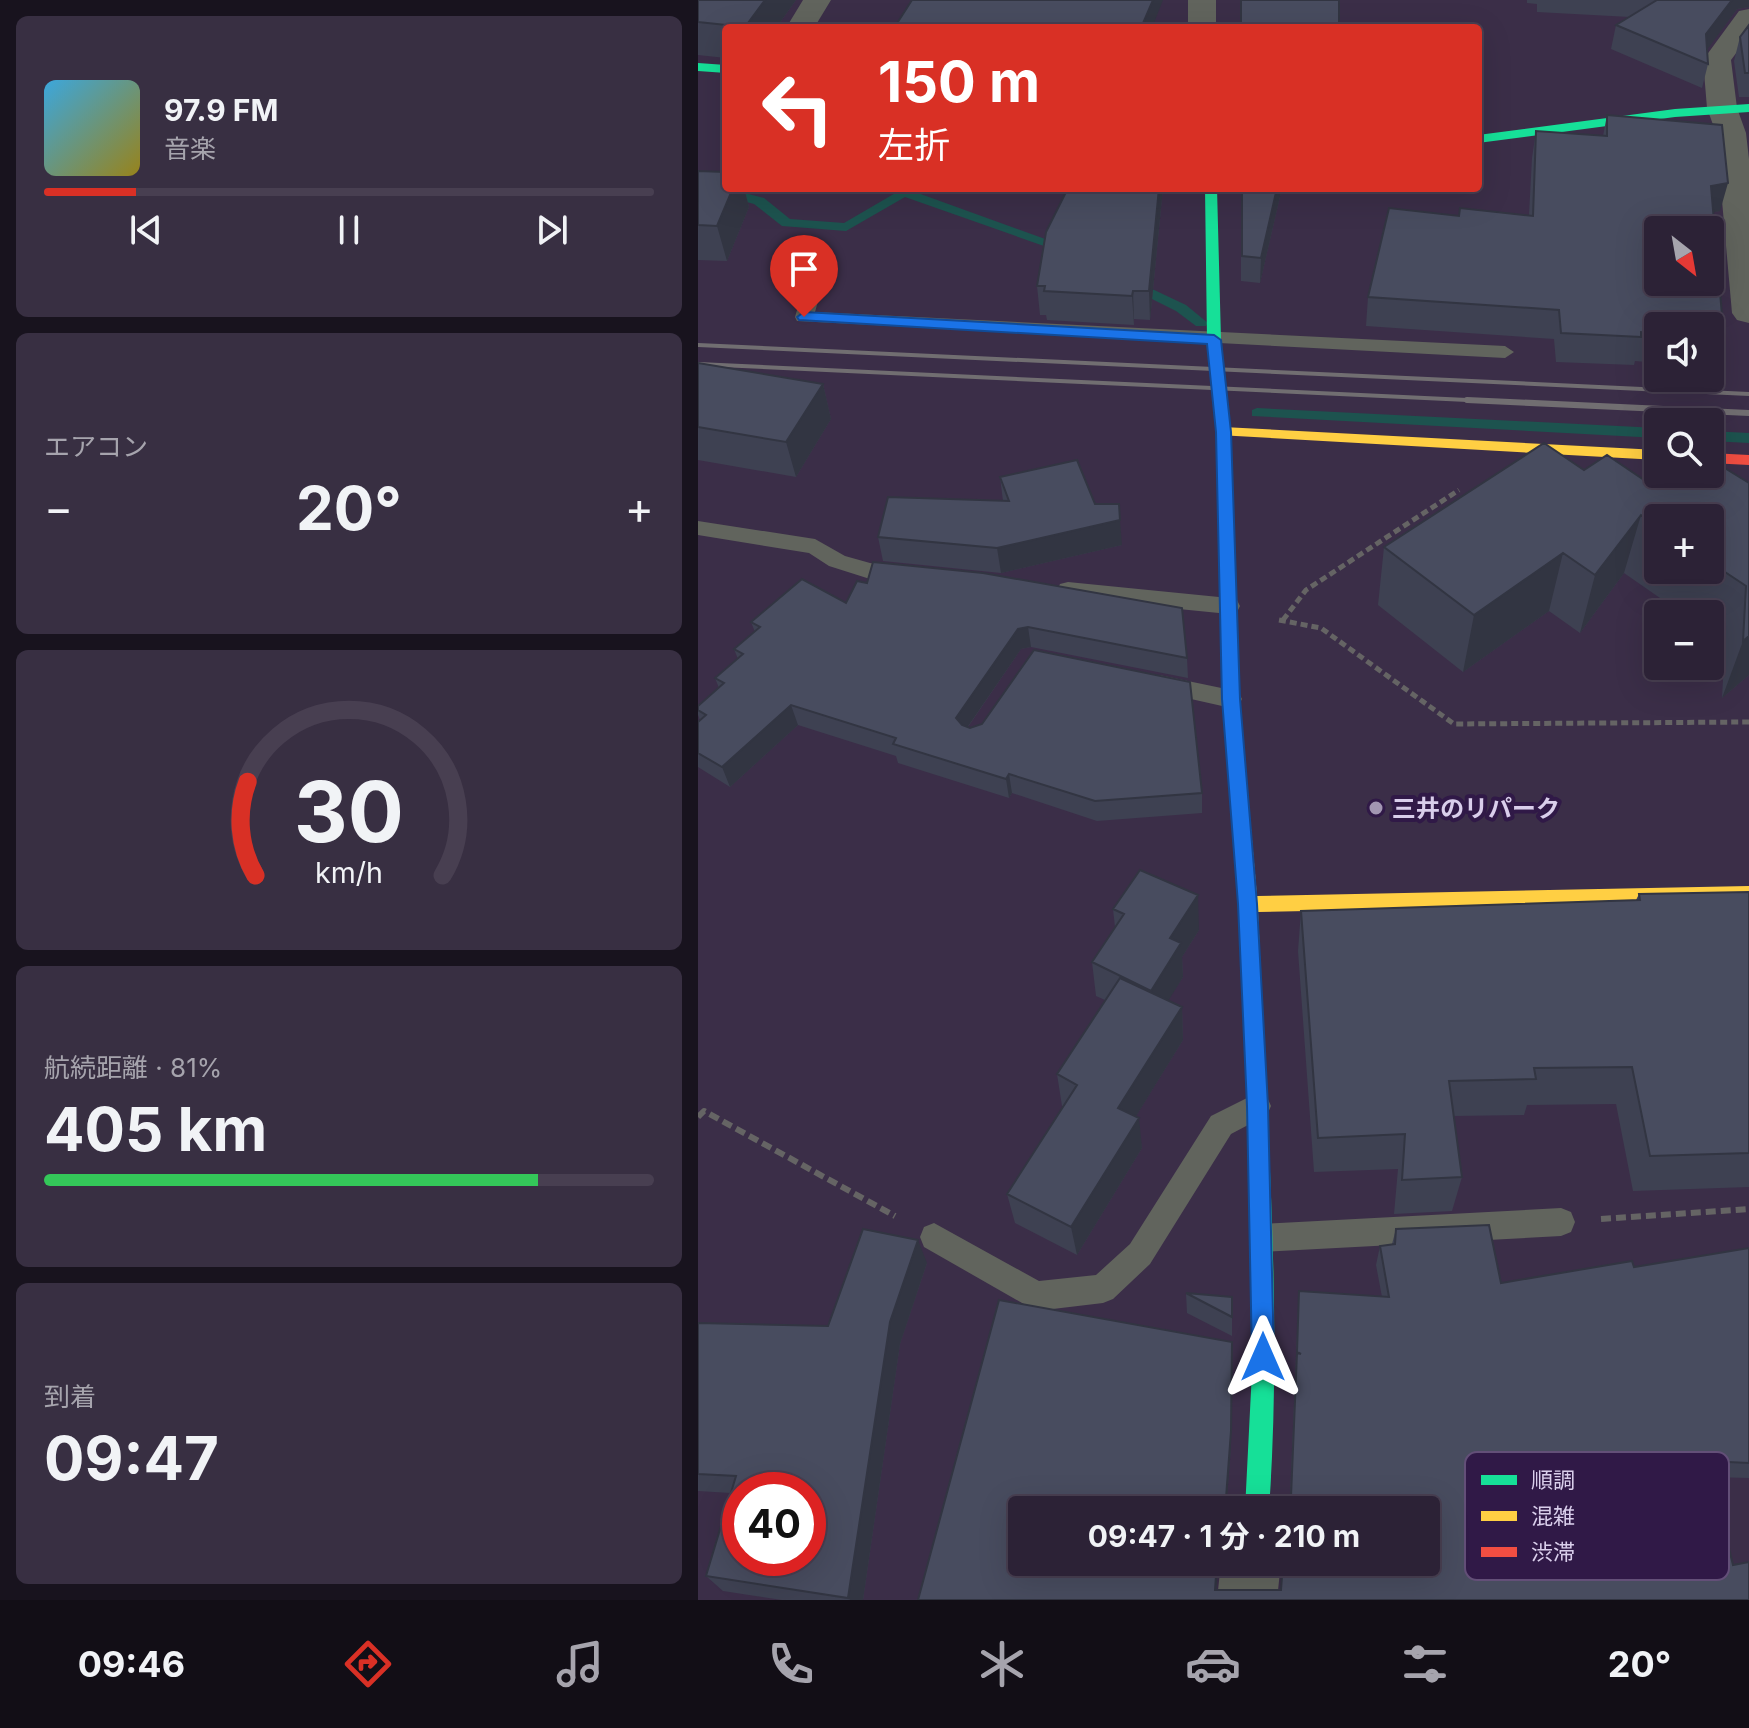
<!DOCTYPE html>
<html lang="ja">
<head>
<meta charset="utf-8">
<style>
	body { margin:0; font-family:Inter,"Noto Sans JP",sans-serif; background:#382f42; color:#f1f3f6; height:100vh; display:flex; flex-direction:column; font-size:30px; white-space:nowrap }
	* { box-sizing:border-box; margin:0 }
	p { font-size:26px; color:#a6a4ad }
	.icon { flex:none; width:44px; height:44px; fill:none; stroke:currentColor; stroke-width:2; stroke-linecap:round; stroke-linejoin:round }
	.map { position:relative; flex:1; overflow:hidden }
	.sheet { display:flex; flex-direction:column; gap:16px; padding:16px; background:#18131e; width:698px }
	.sheet>* { flex:none }
	.guide { position:absolute; left:24px; top:24px; width:760px; height:168px; border-radius:8px; box-shadow:0 8px 32px #0002,0 0 0 2px #483f51; background:#d93025; color:#fff; overflow:hidden }
	.needle { width:52px; rotate:149deg }
	.controls { position:absolute; left:946px; top:216px; display:grid; gap:16px }
	.controls a { display:grid; place-items:center; width:80px; height:80px; border-radius:8px; background:#2c2236; box-shadow:0 8px 32px #0002,0 0 0 2px #483f51; font-size:40px }
	.speed { position:absolute; left:24px; top:1472px; display:flex; gap:16px; font-size:40px; font-weight:700; text-align:center }
	.speed>* { display:grid; place-content:center; width:104px; height:104px; border-radius:50%; background:#2c2236; box-shadow:0 8px 32px #0002,0 0 0 2px #483f51; line-height:1 }
	.speed .limit { border:12px solid #d22; background:#fff; color:#111 }
	.pin { position:absolute; display:grid; place-items:center; width:68px; height:68px; color:#fff; margin:-82px -34px; border-radius:50% 50% 50% 0; rotate:-45deg; box-shadow:0 0 8px #0007 }
	.pin .icon { rotate:45deg }
	.me { position:absolute; width:88px; margin:-44px; rotate:0deg; stroke-linejoin:round; filter:drop-shadow(0 0 6px #0008) }
	.turn { display:flex; align-items:center; gap:28px; height:168px; padding:0 24px; font-size:36px }
	.turn .icon { width:104px; height:104px; stroke-width:2.5 }
	.turn b { display:block; font-size:56px; line-height:68px }
	.big { font-size:60px; font-weight:700; line-height:1.1 }
	.sheet .card { flex:1; display:flex; flex-direction:column; justify-content:center; gap:12px; min-width:0; padding:0 28px; border-radius:12px; background:#382f42 }
	.sheet .dial { align-items:center; gap:0 }
	.dial svg { height:208px; overflow:visible; fill:none; stroke:#483f51; stroke-width:7; stroke-linecap:round; text-anchor:middle }
	.dial text { fill:#f1f3f6; stroke:none }
	.song { display:flex; align-items:center; gap:24px }
	.cover { width:96px; height:96px; border-radius:12px; background:linear-gradient(135deg,hsl(200 70% 55%),hsl(50 70% 35%)) }
	.played { height:8px; border-radius:4px; background:linear-gradient(90deg,#d93025 15%,#483f51 15%) }
	.keys { display:flex; justify-content:space-around; direction:ltr }
	.heat { display:flex; justify-content:space-between; align-items:center; font-size:44px; direction:ltr }
	.charge { height:12px; border-radius:6px; background:linear-gradient(90deg,#34c759 81%,#483f51 0) }
	.trip { position:absolute; left:310px; top:1496px; width:432px; height:80px; border-radius:8px; background:#2c2236; box-shadow:0 8px 32px #0002,0 0 0 2px #483f51; font-weight:700; line-height:80px; text-align:center }
	.dock { display:flex; height:128px; justify-content:space-around; align-items:center; background:#120e16; color:#a6a4ad }
	.dock .icon { width:56px; height:56px }
	.dock .selected { color:#d93025 }
	.dock b { font-size:36px; color:#f1f3f6 }
	main { display:flex; flex:1; min-height:0 }
	.map>svg:first-child { display:block }
	.lines { fill:none; stroke-linecap:round; stroke-linejoin:round }
	.stream { fill:#1d534f; fill-rule:evenodd }
	.path-far1 { stroke:#656464; stroke-width:5; stroke-dasharray:7 4; stroke-linecap:butt }
	.path { stroke:#656464; stroke-width:6; stroke-dasharray:10 5; stroke-linecap:butt }
	.lane { fill:#61645d; fill-rule:evenodd }
	.street { fill:#61645d; fill-rule:evenodd }
	.fast { fill:#16e098; fill-rule:evenodd }
	.slow { fill:#ffcf43; fill-rule:evenodd }
	.jam { fill:#f24e42; fill-rule:evenodd }
	.rail-far1 { stroke:#716e71; stroke-width:4 }
	.rail { stroke:#716e71; stroke-width:6 }
	.wall { fill:#3e4152; fill-rule:evenodd }
	.shaded-wall { fill:#323542 }
	.building { fill:#484c5f; stroke:#323542; stroke-width:2; fill-rule:evenodd }
	.route { fill:#1a73e8; stroke:#114b97; stroke-width:2 }
	.poi-dot { fill:#a296b2; stroke:#301947; stroke-width:3 }
	.labels { text-anchor:middle; dominant-baseline:central; stroke-width:8; stroke-linejoin:round; paint-order:stroke }
	.poi-label { font-size:24px; font-weight:bold; fill:#d9ceeb; stroke:#301947; text-anchor:start }
	.key { fill:#301947; stroke:#634f78; stroke-width:2 }
	.key-label { font-size:22px; fill:#d9ceeb }
</style>
</head>
<body>
<main>
<section class="sheet">
<div class="card">
<div class="song"><i class="cover"></i><div><b>97.9 FM</b><p>音楽</p></div></div>
<div class="played"></div>
<div class="keys"><svg class="icon" aria-label="previous" viewBox="0 0 24 24"><path d="M18 5L8 12l10 7zM5 5v14"/></svg><svg class="icon" aria-label="pause" viewBox="0 0 24 24"><path d="M8 5v14M16 5v14"/></svg><svg class="icon" aria-label="next" viewBox="0 0 24 24"><path d="M6 5l10 7-10 7zM19 5v14"/></svg></div>
</div>
<div class="card"><p>エアコン</p>
<div class="heat"><a>−</a><b class="big">20°</b><a>+</a></div>
</div>
<div class="card dial"><svg viewBox="0 0 100 80">
<path d="M14 69A42 42 0 1 1 86 69"/>
<path d="M14 69A42 42 0 0 1 11 33" stroke="#d93025"/>
<text x="50" y="56" font-size="32" font-weight="700">30</text>
<text x="50" y="72" font-size="11">km/h</text>
</svg></div>
<div class="card"><p>航続距離 · 81%</p><b class="big">405 km</b><div class="charge"></div></div>
<div class="card"><p>到着</p><b class="big">09:47</b></div>
</section>
<div class="map">
<svg width="1051" height="1600" viewBox="0 0 1051 1600">
	<rect width="100%" height="100%" fill="#3b2e48"/>
	<g class="lines">
		<path class="stream" d="M0,181L66,198L92,219L146,223L206,188L375,249L368,253L363,252L207,197L148,231L84,226L56,204L0,189Z
			M433,279L488,305L510,323L508,326H498L478,311L428,286V280Z
			M559,408L960,428V438L554,416V410Z
			M1012,431L1051,433V443L1012,441Z"/>
		<path class="path-far1" d="M581,620L623,628L756,724L1051,722
			M585,620L608,590L761,490"/>
		<path class="path" d="M0,1117L6,1111L197,1216
			M903,1219L1051,1209"/>
		<path class="lane" d="M120,264L129,269L117,312L807,346L816,352L807,358L99,321L97,317L111,269Z
			M0,521L117,539L147,556L172,563L210,569L213,574L210,579L202,582L172,579L131,566L111,553L0,535Z
			M370,582L531,598L539,600L542,606L539,612L531,614L370,598L362,596L359,590L362,584Z
			M461,675L533,690L541,693L544,699L541,705L533,708L453,690L450,684L453,678Z
			M559,1093L569,1097L573,1106L569,1115L533,1134L452,1264L415,1299L405,1303L338,1311L226,1247L222,1237L226,1227L236,1223L341,1281L398,1275L432,1244L513,1116Z
			M863,1208L873,1212L877,1222L873,1232L863,1236L565,1252L555,1248L551,1238L555,1228L565,1224Z"/>
		<path class="street" d="M105,0H133L116,28H88Z
			M490,0H518V28H490Z
			M1051,9V36L1033,60L1039,108L1048,133L1051,159V323L1039,320L1034,313L1018,133L1009,108L1005,60L1041,11Z
			M523,1562H583L579,1600H519Z"/>
		<path class="fast" d="M0,63L28,65V73L0,71Z
			M1051,104V112L977,117L780,143V135L977,109Z
			M507,188H519L523,340L532,432L542,699L551,806L548,811H536L533,806L524,699L518,432L509,340Z
			M558,1075L565,1077L568,1084C575,1226 581,1368 571,1510H547L555,1351L548,1084L551,1077Z"/>
		<path class="slow" d="M525,427L960,450V460L520,435V429Z
			M542,799L548,801L551,806L559,896L1051,886V902L560,912L568,1084L565,1091L558,1093L551,1091L548,1084L541,904L533,806L536,801Z"/>
		<path class="jam" d="M1012,453L1051,455V465L1012,463Z"/>
		<path class="rail-far1" d="M0,345L1051,394
			M0,364L812,402"/>
		<path class="rail" d="M769,400L1051,413"/>
	</g>
	<path class="wall" d="M0,0H98L78,28H28V58L0,55Z
		M829,0H1051V7L1039,9L1009,49L1010,64L1004,88L913,49L918,25L932,17L839,12V4L829,3Z
		M1051,25V97H1041L1036,61L1042,37Z
		M909,115L1022,211L1015,212L1026,339L1017,367L1012,366V326H960V363L937,361L936,365L858,362L856,339L668,326L670,297L761,216L831,215L834,158L838,131L905,136Z
		M0,171L28,188H46L51,207L29,261L0,260Z
		M465,188L452,320L436,319V325L349,320L348,315H342L339,286Z
		M543,188H584L562,283L543,281Z
		M0,363L125,384L133,419L98,477L0,460Z
		M886,470L955,486L1051,483V675L1024,698L1027,643L1012,632V614H985L926,573L882,633L851,611L765,672L680,605L686,547ZM960,518H1012V570H960Z
		M302,477L397,504L424,545L303,573L185,561L180,537L305,501Z
		M159,581L489,658L490,678L333,647L323,649L270,727L504,793V813L399,821L314,793L311,798L200,763L198,756L100,725L32,787L0,767V722L2,720L0,715V706L21,688L17,678L40,659L36,649L57,632L53,622L148,603Z
		M1051,892V1187L935,1191L918,1104L829,1105L826,1115L755,1116L764,1177L754,1211L696,1214L700,1169L616,1172L600,951L603,911L938,900L941,894Z
		M415,909L501,930L484,957L485,977L470,1000L484,1007L485,1040L438,1116L444,1148L379,1255L317,1223L309,1194L366,1106H364L359,1074L407,1000L398,996L394,962L417,927Z
		M698,1229L803,1283L936,1267L1051,1248V1478L1014,1477L1035,1565L1051,1600H220L533,1447L529,1498L590,1499L592,1497L600,1309L601,1291L684,1297L678,1265L682,1246L694,1244ZM728,1510L582,1590H518L521,1562H324Z
		M229,1263L202,1344L165,1600H84L25,1591L8,1576L33,1493L0,1491V1323L130,1326Z
		M488,1293L534,1297V1336L489,1313Z"/>
	<path class="shaded-wall" d="M67,0H98L78,28H47Z
		M455,0H465L454,28H443Z
		M1034,0H1051V7L1039,9L1003,58L1008,34Z
		M1030,183L1022,211L1006,214L1013,186Z
		M35,188H46L51,207L29,261L19,226Z
		M461,188H465L452,320L451,291Z
		M579,188H584L562,283L563,258Z
		M435,291L436,319V325L434,296Z
		M125,384L133,419L98,477L88,442Z
		M943,515L926,573L882,633L897,575Z
		M422,520L424,545L303,573L299,548Z
		M865,553L851,611L765,672L776,615Z
		M330,627L333,647L323,649L262,738L258,718L320,629Z
		M1051,636V675L1024,698L1045,641Z
		M93,705L100,725L32,787L24,767Z
		M311,774L314,793L311,798L308,779Z
		M500,895L501,930L484,957L485,977L456,1024L453,991L472,938Z
		M484,1007L485,1040L424,1139L420,1108Z
		M441,1118L444,1148L379,1255L373,1227Z
		M220,1240L229,1263L202,1344L165,1600H152L150,1598L192,1322Z
		M533,1431V1447L528,1510V1498Z
		M519,1562H521L517,1600V1590Z"/>
	<path class="building" d="M0,0H67L47,27L0,22Z
		M214,0H455L443,28H196Z
		M543,0H641V28H543Z
		M959,0H1034L1008,34L1010,64L918,25Z
		M1051,25V73H1047L1042,37Z
		M909,115L1024,125L1030,183L1013,186L1026,339L1012,338V326H960V334L943,332V337L863,333L861,310L670,297L691,208L761,216L762,208L835,216L838,131L909,136ZM960,230H1012V282H960Z
		M0,171L28,172V188H35L19,226L0,225Z
		M370,188H461L451,291H435L434,296L346,291L347,286H339L348,232Z
		M544,188H579L563,258L544,256Z
		M0,363L125,384L88,442L0,427Z
		M846,443L886,470L909,455L955,486L972,474H1012V459L1051,483V636L1045,641L1048,586L1012,562V518H960V527L943,515L897,575L865,553L776,615L686,547Z
		M379,460L397,504H421L422,520L299,548L180,537L190,497L311,501L302,477Z
		M175,562L285,573L484,608L489,658L330,627L320,629L258,718L264,725L272,728L284,724L336,650L492,682L504,793L397,801L311,774L308,779L195,744L198,738L93,705L24,767L0,753V722L8,715L0,710V706L26,683L17,678L45,654L36,649L62,627L53,622L104,579L148,603L159,581L169,583Z
		M442,870L500,895L472,938L483,943L453,991L394,962L426,914L415,909Z
		M1051,892V1153L952,1156L934,1067L836,1068L838,1079L751,1081L764,1177L704,1180L707,1134L620,1138L603,911L942,900L941,894Z
		M422,978L484,1007L420,1108L441,1118L373,1227L309,1194L379,1085L359,1074Z
		M791,1225L803,1283L934,1261L936,1267L1051,1248V1463L1010,1461L1035,1565L1051,1562V1600H220L301,1300L534,1342L533,1431L528,1498L590,1499L593,1496L599,1353L603,1354L599,1352L601,1291L691,1297L682,1246L697,1244L698,1229ZM324,1510H728V1562H585L583,1590H517L519,1562H324Z
		M165,1229L220,1240L192,1322L150,1598L8,1576L38,1476L0,1474V1323L130,1326ZM42,1490H110V1558H42Z
		M488,1293L534,1297V1317Z"/>
	<path class="route" d="M106,312L516,335L523,340L533,432L542,699L559,904L570,1106L576,1357L573,1366L565,1369L557,1366L554,1357L549,1106L540,904L524,699L518,432L509,344L101,320L99,317Z"/>
	<circle class="poi-dot" cx="678" cy="808" r="8"/>
	<g class="labels">
		<g class="poi-label">
			<text x="694" y="808">三井のリパーク</text>
		</g>
	</g>
	<rect x="767" y="1452" width="264" height="128" rx="12" class="key"/>
	<rect x="783" y="1475" width="36" height="10" fill="#16e098"/>
	<rect x="783" y="1511" width="36" height="10" fill="#ffcf43"/>
	<rect x="783" y="1547" width="36" height="10" fill="#f24e42"/>
	<g class="key-label">
		<text x="833" y="1488">順調</text>
		<text x="833" y="1524">混雑</text>
		<text x="833" y="1560">渋滞</text>
	</g>
</svg>
<div class="controls">
<a><svg class="needle" viewBox="-14 -14 28 28"><path d="M0-13l5 13h-10z" fill="#e53935"/><path d="M0 13l5-13h-10z" fill="#a6a4ad"/></svg></a>
<a><svg class="icon" aria-label="sound" viewBox="0 0 24 24"><path d="M4 9h4l5-4v14l-5-4H4zM17 9q2 3 0 6"/></svg></a>
<a><svg class="icon" aria-label="search" viewBox="0 0 24 24"><circle cx="10" cy="10" r="6"/><path d="M15 15l6 6"/></svg></a>
<a>+</a>
<a>−</a>
</div>
<div class="speed"><div class="limit">40</div></div>
<div class="pin" style="left:106px;top:317px;background:#d93025"><svg class="icon" aria-label="arrive" viewBox="0 0 24 24"><path d="M6 21V4h12l-3 4 3 4H6"/></svg></div>
<svg class="me" style="left:565px;top:1357px" viewBox="-20 -20 40 40"><path d="M0-17L14 15 0 8-14 15z" fill="#1a73e8" stroke="#fff" stroke-width="4"/></svg>
<div class="trip">09:47 · 1 分 · 210 m</div>
<div class="guide">
<div class="turn"><svg class="icon" aria-label="left" viewBox="0 0 24 24"><path d="M17 20v-9H6M10 6l-5 5 5 5"/></svg><div><b>150 m</b>左折</div></div>
</div>
</div>
</main>
<nav class="dock">
<b>09:46</b>
<svg class="icon selected" aria-label="directions" viewBox="0 0 24 24"><path d="M12 3l9 9-9 9-9-9zM9 14v-3h6M13 9l2 2-2 2"/></svg>
<svg class="icon" aria-label="music" viewBox="0 0 24 24"><path d="M9 18V5l10-2v13"/><circle cx="6" cy="18" r="3"/><circle cx="16" cy="16" r="3"/></svg>
<svg class="icon" aria-label="phone" viewBox="0 0 24 24"><path d="M5 4h4l2 5-3 2q2 4 5 5l2-3 5 2v4C11 20 4 13 5 4z"/></svg>
<svg class="icon" aria-label="climate" viewBox="0 0 24 24"><path d="M12 3v18M4 7l16 10M4 17L20 7"/></svg>
<svg class="icon" aria-label="car" viewBox="0 0 24 24"><path d="M5 17H2v-5l4-1 3-4h7l3 4 3 1v5h-3M9 17h6M6 11h13"/><circle cx="7" cy="17" r="2"/><circle cx="17" cy="17" r="2"/></svg>
<svg class="icon" aria-label="filters" viewBox="0 0 24 24"><path d="M4 7h16M4 17h16"/><circle cx="9" cy="7" r="2"/><circle cx="15" cy="17" r="2"/></svg>
<b>20°</b>
</nav>
</body>
</html>
